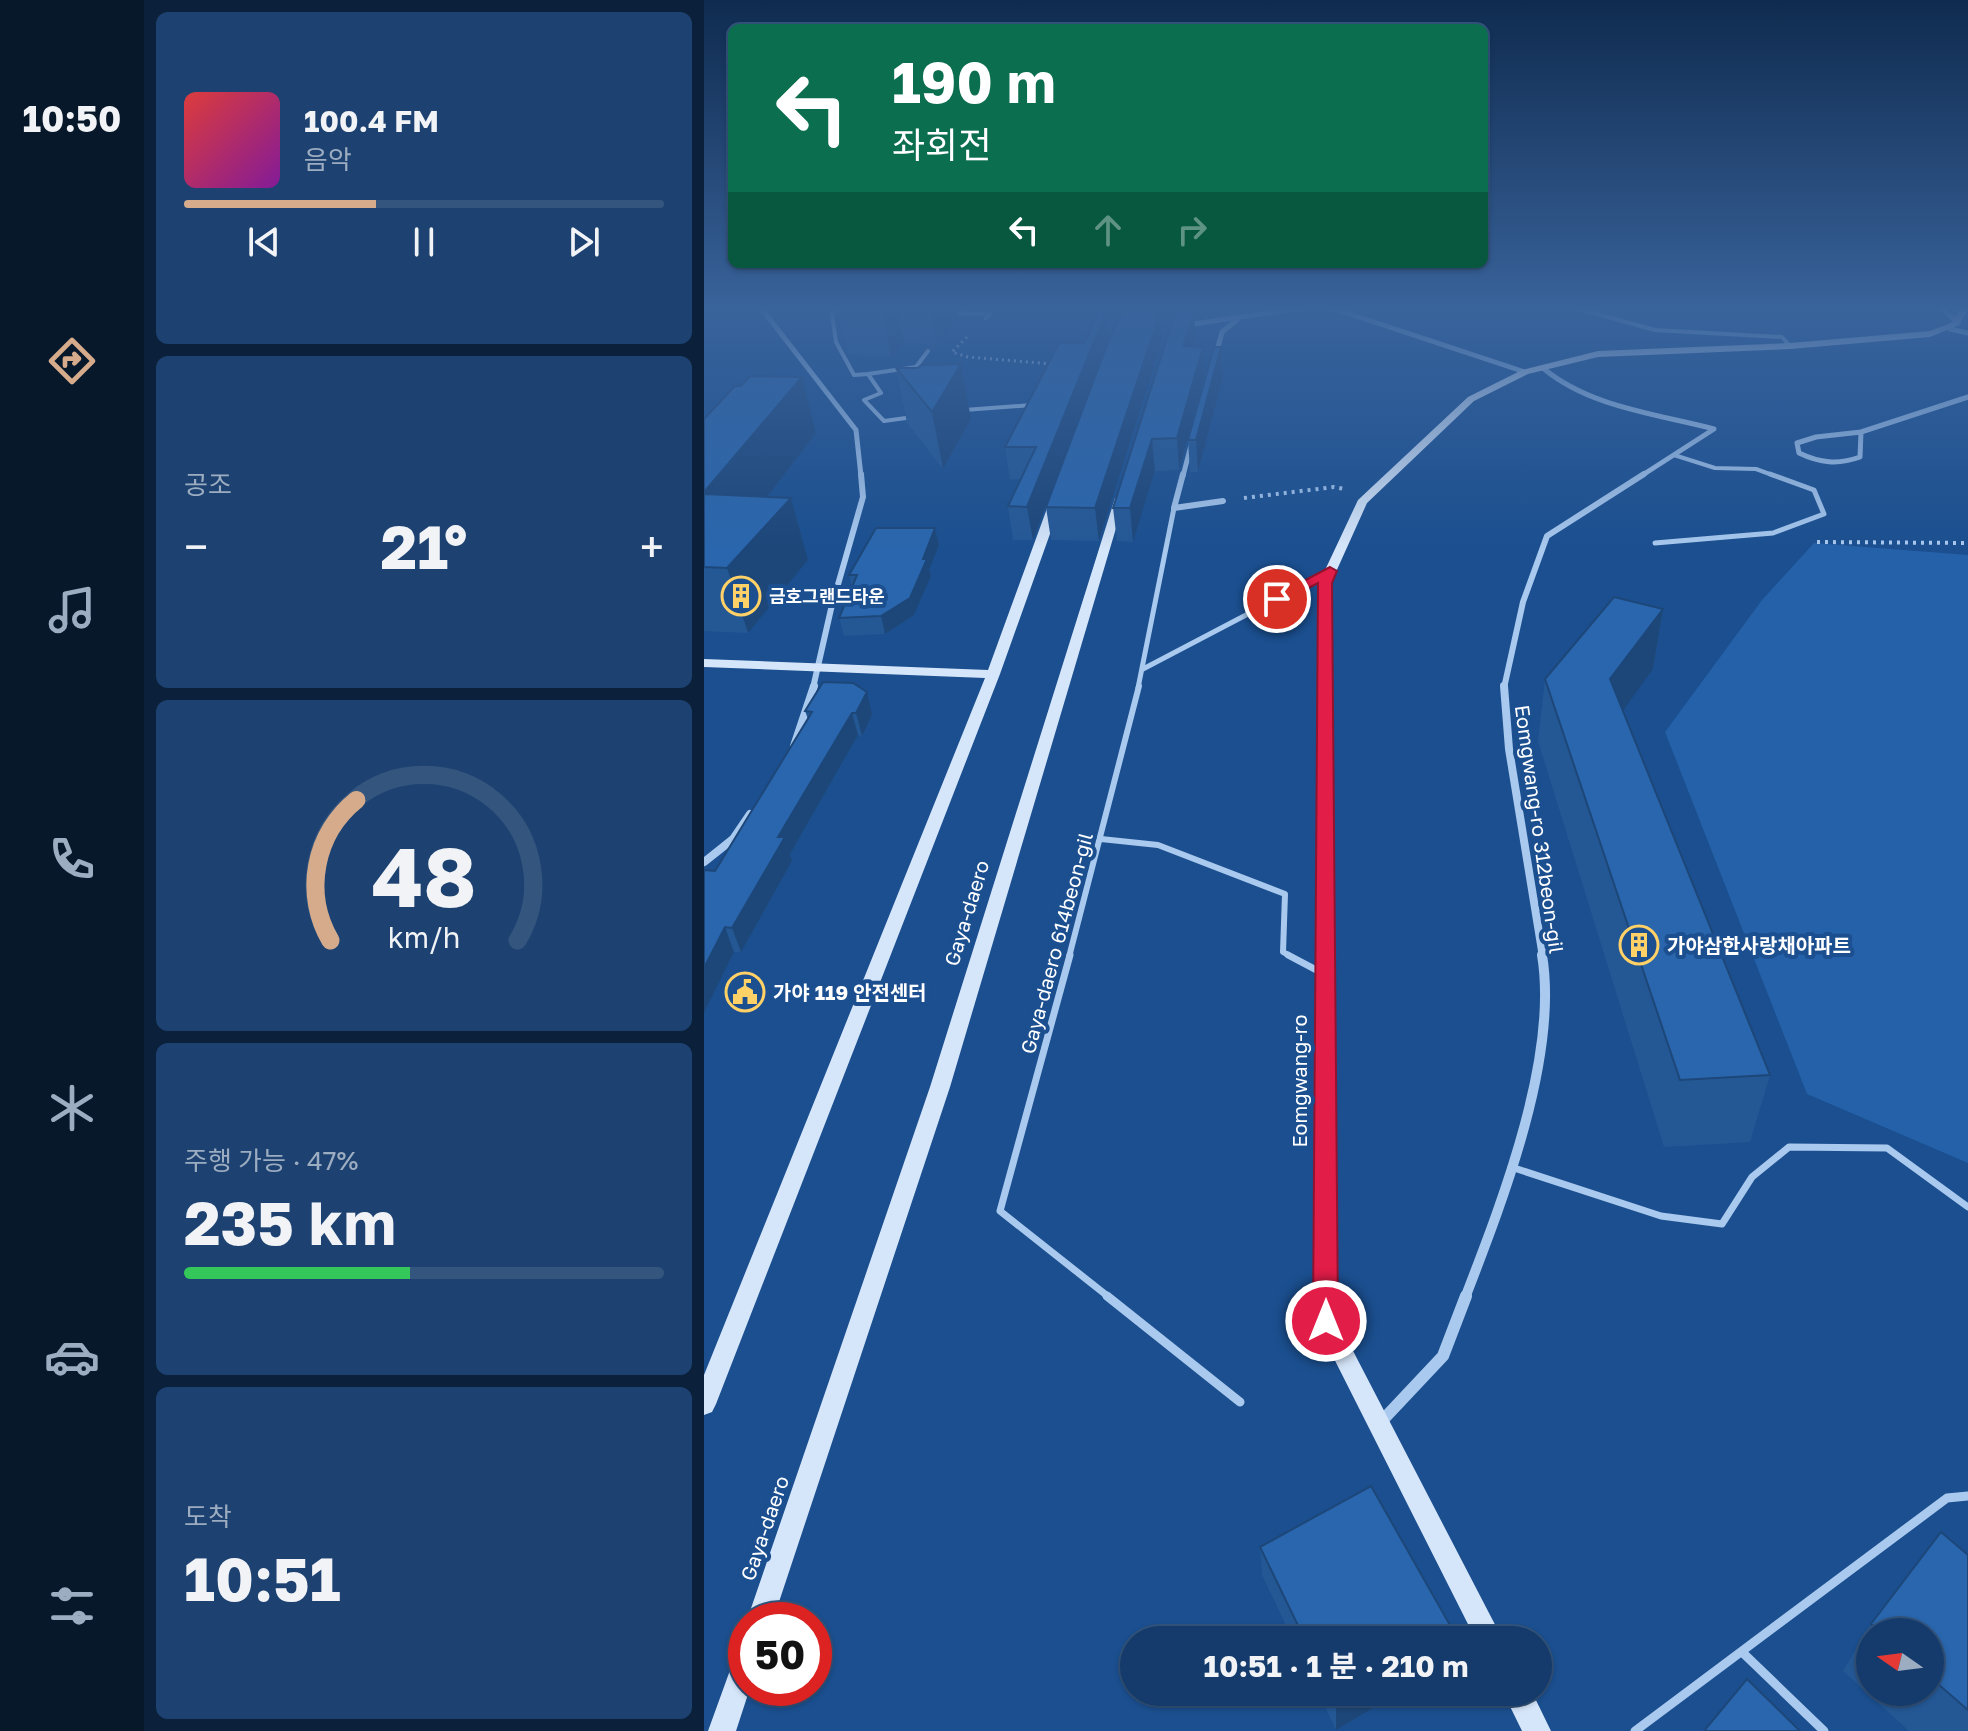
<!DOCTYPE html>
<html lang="ko">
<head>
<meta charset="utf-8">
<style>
	body { margin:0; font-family:"Golos Text","Noto Sans KR",sans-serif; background:#1d4271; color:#f1f3f6; height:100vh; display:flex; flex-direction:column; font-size:30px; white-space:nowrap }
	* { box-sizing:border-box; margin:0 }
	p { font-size:26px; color:#9dadc1 }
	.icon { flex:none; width:44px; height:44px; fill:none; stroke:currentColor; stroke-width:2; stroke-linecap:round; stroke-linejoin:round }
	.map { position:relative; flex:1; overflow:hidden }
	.side { display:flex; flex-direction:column; gap:12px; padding:12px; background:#0b203b; width:560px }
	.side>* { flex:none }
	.guide { position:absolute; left:24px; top:24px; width:760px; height:244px; border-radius:12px; box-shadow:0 2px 6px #0004,0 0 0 2px #33557e; background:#0b6e4f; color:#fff; overflow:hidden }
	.needle { width:52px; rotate:284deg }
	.tools { position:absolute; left:1152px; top:1618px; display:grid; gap:16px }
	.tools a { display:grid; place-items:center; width:88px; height:88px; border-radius:50%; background:#143b6b; box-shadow:0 2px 6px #0004,0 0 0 2px #33557e; font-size:40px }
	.speed { position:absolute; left:24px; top:1602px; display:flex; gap:16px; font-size:40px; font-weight:700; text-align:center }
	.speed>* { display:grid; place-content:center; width:104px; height:104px; border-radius:50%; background:#143b6b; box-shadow:0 2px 6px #0004,0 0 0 2px #33557e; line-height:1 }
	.speed .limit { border:12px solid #d22; background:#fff; color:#111 }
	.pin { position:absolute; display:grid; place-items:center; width:68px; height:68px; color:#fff; margin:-34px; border:4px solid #fff; border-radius:50%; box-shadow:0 2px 8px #0007 }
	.me { position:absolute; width:88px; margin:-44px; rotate:0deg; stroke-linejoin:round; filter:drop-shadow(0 0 6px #0008) }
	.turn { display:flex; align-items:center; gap:28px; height:168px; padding:0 32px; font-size:36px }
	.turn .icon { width:104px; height:104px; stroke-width:2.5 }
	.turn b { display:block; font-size:56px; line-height:68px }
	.lanes { display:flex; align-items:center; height:76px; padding:0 32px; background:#0003; justify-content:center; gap:40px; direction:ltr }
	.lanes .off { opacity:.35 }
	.big { font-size:60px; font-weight:700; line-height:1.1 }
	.side .widget { flex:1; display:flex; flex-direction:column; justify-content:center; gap:12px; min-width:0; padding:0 28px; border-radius:12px; background:#1d4271 }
	.side .dial { align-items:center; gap:0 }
	.dial svg { height:208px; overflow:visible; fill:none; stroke:#33557e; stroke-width:7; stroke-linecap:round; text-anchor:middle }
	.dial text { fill:#f1f3f6; stroke:none }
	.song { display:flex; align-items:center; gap:24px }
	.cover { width:96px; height:96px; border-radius:12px; background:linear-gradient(135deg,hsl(0 70% 55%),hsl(290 70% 35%)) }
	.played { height:8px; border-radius:4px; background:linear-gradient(90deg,#d6ab8b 40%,#33557e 40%) }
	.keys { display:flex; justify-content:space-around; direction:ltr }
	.heat { display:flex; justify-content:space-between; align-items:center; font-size:44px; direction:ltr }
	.charge { height:12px; border-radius:6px; background:linear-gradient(90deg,#34c759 47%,#33557e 0) }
	.trip { position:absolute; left:416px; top:1626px; width:432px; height:80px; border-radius:40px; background:#143b6b; box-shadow:0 2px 6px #0004,0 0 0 2px #33557e; font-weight:700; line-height:80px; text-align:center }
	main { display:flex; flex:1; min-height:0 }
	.tabs { display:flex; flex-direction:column; width:144px; justify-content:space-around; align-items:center; background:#08182b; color:#9dadc1 }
	.tabs .icon { width:56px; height:56px }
	.tabs .selected { color:#d6ab8b }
	.tabs b { font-size:36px; color:#f1f3f6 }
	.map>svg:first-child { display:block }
	.green { fill:#2461a8 }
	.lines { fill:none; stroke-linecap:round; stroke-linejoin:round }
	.path-far1 { stroke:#a9c9ee; stroke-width:3; stroke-dasharray:2 4; stroke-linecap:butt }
	.path { stroke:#a9c9ee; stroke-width:4; stroke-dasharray:3 5; stroke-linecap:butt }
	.lane-far4 { stroke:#a9c9ee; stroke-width:4 }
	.lane-far3 { stroke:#a9c9ee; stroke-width:5 }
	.lane-far2 { stroke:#a9c9ee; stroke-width:6 }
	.lane-far1 { stroke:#a9c9ee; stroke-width:7 }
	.lane { stroke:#a9c9ee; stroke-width:9 }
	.street-far4 { stroke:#a9c9ee; stroke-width:5 }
	.street-far3 { stroke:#a9c9ee; stroke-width:6 }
	.street-far2 { stroke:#a9c9ee; stroke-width:8 }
	.street-far1 { stroke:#a9c9ee; stroke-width:10 }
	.street { stroke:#a9c9ee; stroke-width:12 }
	.secondary { fill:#d6e6fa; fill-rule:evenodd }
	.wall { fill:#245895; fill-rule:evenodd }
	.shaded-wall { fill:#1d4779 }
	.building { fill:#2a66ad; stroke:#1d4779; stroke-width:2 }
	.route { fill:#e11d48; stroke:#92132f; stroke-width:2 }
	.labels { text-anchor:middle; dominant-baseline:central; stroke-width:8; stroke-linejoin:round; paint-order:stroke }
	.far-poi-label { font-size:18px; font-weight:bold; fill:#fff; stroke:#1b4f8f; text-anchor:start }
	.street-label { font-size:20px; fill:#fff; stroke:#1b4f8f }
	.poi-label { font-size:20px; font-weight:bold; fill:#fff; stroke:#1b4f8f; text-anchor:start }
</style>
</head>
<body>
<main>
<nav class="tabs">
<b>10:50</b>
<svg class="icon selected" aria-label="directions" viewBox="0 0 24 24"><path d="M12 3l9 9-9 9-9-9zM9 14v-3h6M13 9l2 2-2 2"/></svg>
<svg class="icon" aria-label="music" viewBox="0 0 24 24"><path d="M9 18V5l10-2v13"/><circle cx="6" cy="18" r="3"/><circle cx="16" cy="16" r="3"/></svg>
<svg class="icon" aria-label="phone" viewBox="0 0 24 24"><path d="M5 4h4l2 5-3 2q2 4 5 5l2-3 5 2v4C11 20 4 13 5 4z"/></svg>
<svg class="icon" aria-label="climate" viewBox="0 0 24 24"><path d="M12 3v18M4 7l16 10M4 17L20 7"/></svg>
<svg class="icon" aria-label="car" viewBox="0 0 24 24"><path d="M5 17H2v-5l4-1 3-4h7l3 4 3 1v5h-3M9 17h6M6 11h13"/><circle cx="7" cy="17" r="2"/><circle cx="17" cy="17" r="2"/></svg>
<svg class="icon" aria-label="filters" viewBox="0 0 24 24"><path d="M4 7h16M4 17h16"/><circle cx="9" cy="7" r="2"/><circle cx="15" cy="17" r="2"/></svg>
</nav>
<section class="side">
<div class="widget">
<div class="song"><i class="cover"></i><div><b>100.4 FM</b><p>음악</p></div></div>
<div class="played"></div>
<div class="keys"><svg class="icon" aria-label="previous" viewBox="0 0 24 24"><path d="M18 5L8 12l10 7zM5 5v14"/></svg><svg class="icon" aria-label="pause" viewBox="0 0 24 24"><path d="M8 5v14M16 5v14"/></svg><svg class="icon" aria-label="next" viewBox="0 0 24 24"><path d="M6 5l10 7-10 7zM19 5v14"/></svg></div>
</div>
<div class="widget"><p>공조</p>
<div class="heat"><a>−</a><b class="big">21°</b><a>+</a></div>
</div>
<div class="widget dial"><svg viewBox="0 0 100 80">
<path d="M14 69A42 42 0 1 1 86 69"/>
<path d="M14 69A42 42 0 0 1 24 15" stroke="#d6ab8b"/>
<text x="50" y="56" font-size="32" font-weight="700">48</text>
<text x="50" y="72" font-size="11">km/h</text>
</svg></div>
<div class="widget"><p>주행 가능 · 47%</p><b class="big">235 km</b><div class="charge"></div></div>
<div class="widget"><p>도착</p><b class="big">10:51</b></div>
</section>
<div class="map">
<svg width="1264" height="1731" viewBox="0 0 1264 1731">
	<rect width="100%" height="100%" fill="#1b4f8f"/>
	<path class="green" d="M1110,543L1264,555V1163L1103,1094L961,732L1058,600Z"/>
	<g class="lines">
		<path class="path-far1" d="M263,337L248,352L264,357L348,364"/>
		<path class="path" d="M540,498L630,487L641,489
			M1113,542L1264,543"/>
		<path class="lane-far4" d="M135,308L128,314L132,342L150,375L164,374L177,393L160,400L180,421L209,417
			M871,308L951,330L1078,337L1086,346
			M247,313L286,314L282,318
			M164,374L212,367L224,351
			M260,410L328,405
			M970,455L1011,468L1052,469L1071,476"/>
		<path class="lane-far3" d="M951,543L1069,533L1120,514L1110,490L1066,474
			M439,669L624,572
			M434,688L470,508"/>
		<path class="lane-far2" d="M397,839L454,845L581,894L579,952L588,957
			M365,957L435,686"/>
		<path class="lane-far1" d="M366,955L296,1211L406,1298
			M584,955L618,973
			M807,1167L957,1216L1018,1224L1048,1177L1085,1147L1183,1148L1264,1207"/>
		<path class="lane" d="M403,1296L536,1402
			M1038,1652L1120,1731
			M931,1731L1243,1498L1264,1496"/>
		<path class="street-far4" d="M57,308L152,430L157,476
			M628,308L821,372
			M1238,308L1254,323
			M482,325L596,308
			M1246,329L1264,333
			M512,355L518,332L533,320
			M839,368C885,407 953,414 1010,429L937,476
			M1157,432L1156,457C1134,465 1116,463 1095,453L1093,443L1112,437Z
			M1157,432L1264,397
			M479,476L487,445"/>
		<path class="street-far3" d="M479,474L470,508L519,501
			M109,688L127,609L159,497L157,474
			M800,688L819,602L843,536L940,474"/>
		<path class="street-far2" d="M800,686L805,749L839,957
			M90,746L110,686
			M0,862L29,839L46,814"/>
		<path class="street-far1" d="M761,1298C798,1202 855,1057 838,955"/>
		<path class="street" d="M675,1424L739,1356L762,1296"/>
		<path class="secondary" d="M1256,308L1264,309L1255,325L1226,337L1086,349L894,357L824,374L770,401L663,503L627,583L633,1320L799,1640H772L611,1321L615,583L654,500L764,397L818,370L894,351L1086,343L1226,331L1249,322Z
			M416,495L421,498L246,1087L69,1620H43L226,1087L411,498Z
			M351,500L357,503L296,674L12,1404L8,1412L0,1415V1375L281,678L0,667V659L284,670L345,503Z
			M42,1647V1688H46L32,1731H4L33,1651Z
			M799,1692H828L847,1731H818Z"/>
	</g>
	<path class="wall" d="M134,308H254L255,318L233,345L200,343L187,357L145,355Z
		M402,312L405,340L329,540H309L304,506L317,479H306L301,447L380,343Z
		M490,313L492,341L490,347H499L500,376L475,470L451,471L429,542L413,541L409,508Z
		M458,341L395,541L347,540L342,507Z
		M517,347L519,376L494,472H486L484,440Z
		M192,368L267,419L239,469L203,423Z
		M98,377L112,433L63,497L87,498L104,560L44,633L0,631V419L37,386Z
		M231,528L235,545L225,570L227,576L210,615L181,634L140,636L135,618L148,587L145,575Z
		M959,609L949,669L918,711L1066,1075L1046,1142L960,1147L834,741L841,679Z
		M119,682L168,715L158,736L154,735L86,854L88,861L37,952H30L0,1013L11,871L104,719L101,711Z
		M556,1547L751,1634L750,1640H589L558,1575Z
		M1264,1555V1731H1205L1139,1671L1167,1624ZM1166,1632H1226V1692H1166Z
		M614,1692H696L632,1730Z"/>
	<path class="shaded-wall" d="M177,308H193L200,343L187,357Z
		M226,308H254L255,318L233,345Z
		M402,312L405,340L329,540L323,507Z
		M456,313L458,341L395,541L391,508Z
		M490,313L492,341L481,375L479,346Z
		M499,347L500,376L475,470L473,438Z
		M517,347L519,376L494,472L492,440Z
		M257,364L267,419L239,469L228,412Z
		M98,377L112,433L18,556L0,500V492Z
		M448,439L451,471L429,542L426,508Z
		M87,498L104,560L44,633L23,568Z
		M231,528L235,545L225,570L227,576L210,615L181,634L177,616Z
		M959,609L949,669L897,741L906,679Z
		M163,692L168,715L158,736L152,713Z
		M148,713L154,735L86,854L88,861L37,952L28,928L74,837Z
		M21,927L30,952L0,1013V968Z
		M751,1634L750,1640H740Z
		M653,1692H696L632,1730V1705Z"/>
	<path class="building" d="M395,312H402L323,507L304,506L332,447H301L355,343H380Z
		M418,312L456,313L391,508L342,507L405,340Z
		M471,313H490L479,346L499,347L473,438L448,439L426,508H409Z
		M510,347H517L492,440H484Z
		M257,364L228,412L192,368H213L218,365Z
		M46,376L98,377L0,492V419L31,386H37Z
		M0,494L87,498L23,568L0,567Z
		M172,528H231L219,559H223L206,598L177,616L135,618L153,575H145Z
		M910,597L959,609L906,679L1066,1075L976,1080L841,679Z
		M119,682L149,683L163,692L152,713H148L74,837H81L28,928L21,927L0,968V870L11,871L108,712L101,711Z
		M667,1486L751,1634L740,1640H601L556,1547Z
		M1237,1532L1264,1555V1710L1226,1677V1632H1176L1167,1624Z
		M1043,1679L1096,1731H1000Z
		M626,1692H653L632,1705Z"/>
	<linearGradient id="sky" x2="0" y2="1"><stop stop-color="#0f2b4f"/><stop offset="0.56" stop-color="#39639b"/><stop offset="1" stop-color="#39639b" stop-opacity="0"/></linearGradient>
	<rect width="1264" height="550" fill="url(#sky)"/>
	<path class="route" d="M626,567L633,571L628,583L634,1321L631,1329L622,1332L613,1329L609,1321L614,583L578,602L566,599Z"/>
	<defs>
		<g id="building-ring" transform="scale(2)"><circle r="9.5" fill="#1b4f8f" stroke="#ffd166" stroke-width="1.5"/><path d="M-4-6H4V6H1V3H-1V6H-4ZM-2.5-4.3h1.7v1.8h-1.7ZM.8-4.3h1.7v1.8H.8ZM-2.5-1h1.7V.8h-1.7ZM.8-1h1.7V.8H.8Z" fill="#ffd166"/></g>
		<g id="civic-ring" transform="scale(2)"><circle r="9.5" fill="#1b4f8f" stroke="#ffd166" stroke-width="1.5"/><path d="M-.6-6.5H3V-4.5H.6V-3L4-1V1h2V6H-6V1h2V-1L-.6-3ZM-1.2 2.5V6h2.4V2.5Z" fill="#ffd166"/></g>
	</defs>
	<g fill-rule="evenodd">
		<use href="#building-ring" x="37" y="596"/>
		<use href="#building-ring" x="935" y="945"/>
		<use href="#civic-ring" x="41" y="992"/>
	</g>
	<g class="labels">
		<g class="far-poi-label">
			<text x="65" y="596">금호그랜드타운</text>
		</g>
		<g class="street-label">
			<text transform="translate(836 829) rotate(82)">Eomgwang-ro 312beon-gil</text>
			<text transform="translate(262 913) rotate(-73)">Gaya-daero</text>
			<text transform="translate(352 943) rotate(-75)">Gaya-daero 614beon-gil</text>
			<text transform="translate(595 1081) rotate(-90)">Eomgwang-ro</text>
			<text transform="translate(60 1528) rotate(-71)">Gaya-daero</text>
		</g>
		<g class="poi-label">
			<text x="963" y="945">가야삼한사랑채아파트</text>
			<text x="69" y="992">가야 119 안전센터</text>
		</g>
	</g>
</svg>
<div class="tools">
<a><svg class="needle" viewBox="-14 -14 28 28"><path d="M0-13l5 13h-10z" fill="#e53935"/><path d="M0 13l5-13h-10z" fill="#9dadc1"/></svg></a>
</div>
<div class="speed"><div class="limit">50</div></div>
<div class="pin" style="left:573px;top:599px;background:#d93025"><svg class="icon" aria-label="arrive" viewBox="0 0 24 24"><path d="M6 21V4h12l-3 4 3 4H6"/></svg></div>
<svg class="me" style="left:622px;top:1321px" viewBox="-20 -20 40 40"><circle r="17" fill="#e11d48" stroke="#fff" stroke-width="3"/><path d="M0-11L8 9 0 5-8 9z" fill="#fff"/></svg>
<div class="trip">10:51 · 1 분 · 210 m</div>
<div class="guide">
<div class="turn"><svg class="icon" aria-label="left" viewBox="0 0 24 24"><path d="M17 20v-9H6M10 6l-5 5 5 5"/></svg><div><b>190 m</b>좌회전</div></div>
<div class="lanes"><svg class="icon" aria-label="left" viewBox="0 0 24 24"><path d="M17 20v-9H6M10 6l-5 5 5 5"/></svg><svg class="icon off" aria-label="ahead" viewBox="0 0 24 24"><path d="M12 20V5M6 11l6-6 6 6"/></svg><svg class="icon off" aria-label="right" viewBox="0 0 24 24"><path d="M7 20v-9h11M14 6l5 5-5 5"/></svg></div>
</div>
</div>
</main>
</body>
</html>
